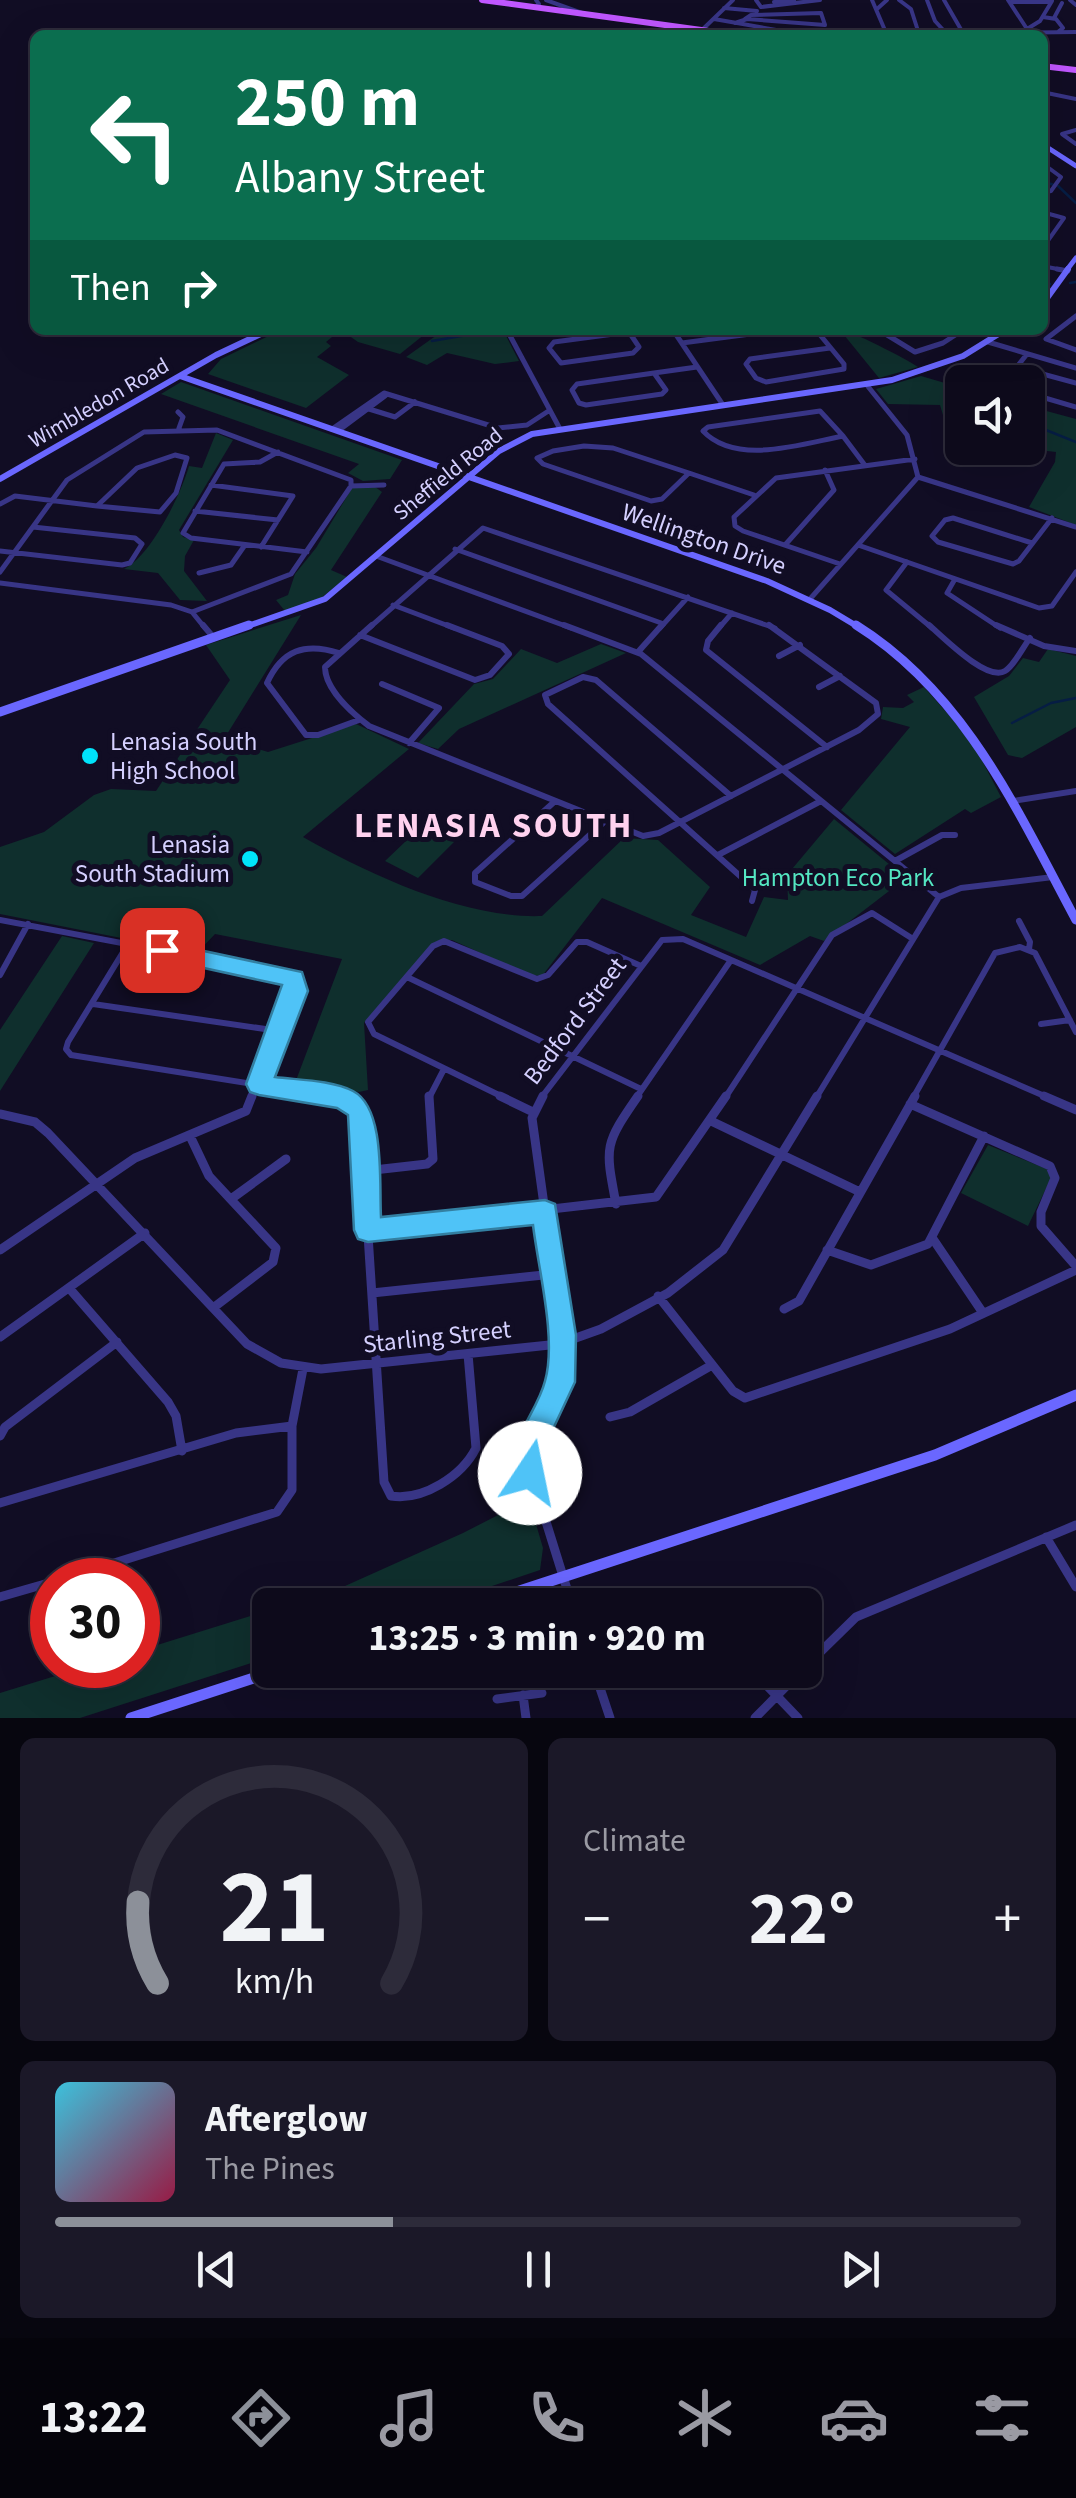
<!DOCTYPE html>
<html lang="en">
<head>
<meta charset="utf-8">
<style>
	body { margin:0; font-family:"Source Sans 3",sans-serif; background:#1b1828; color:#f1f3f6; height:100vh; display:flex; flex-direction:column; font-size:38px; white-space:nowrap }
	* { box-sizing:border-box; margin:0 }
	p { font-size:32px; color:#9a9aa3 }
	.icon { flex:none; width:55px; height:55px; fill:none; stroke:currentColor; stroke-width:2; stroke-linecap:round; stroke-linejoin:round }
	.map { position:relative; height:1718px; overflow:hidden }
	.details { display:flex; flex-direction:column; gap:20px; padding:20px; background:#07060f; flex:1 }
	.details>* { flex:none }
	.top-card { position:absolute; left:30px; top:30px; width:1018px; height:305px; border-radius:15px; box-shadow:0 10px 40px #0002,0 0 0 2px #2d2b3a; background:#0b6e4f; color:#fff; overflow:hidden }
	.buttons { position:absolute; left:945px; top:365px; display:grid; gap:20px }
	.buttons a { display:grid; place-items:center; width:100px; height:100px; border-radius:15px; background:#0d0a1b; box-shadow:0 10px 40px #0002,0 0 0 2px #2d2b3a; font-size:50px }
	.speed { position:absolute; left:30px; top:1558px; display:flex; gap:20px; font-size:50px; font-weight:700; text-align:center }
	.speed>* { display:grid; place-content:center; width:130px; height:130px; border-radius:50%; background:#0d0a1b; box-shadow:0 10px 40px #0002,0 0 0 2px #2d2b3a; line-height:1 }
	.speed .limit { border:15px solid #d22; background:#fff; color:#111 }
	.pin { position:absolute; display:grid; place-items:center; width:85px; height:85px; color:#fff; margin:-42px; border-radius:20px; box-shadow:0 5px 15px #0006 }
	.me { position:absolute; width:110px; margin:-55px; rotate:11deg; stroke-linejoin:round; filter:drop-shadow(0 0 8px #0008) }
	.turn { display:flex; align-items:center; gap:35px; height:210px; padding:0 40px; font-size:45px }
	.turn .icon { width:130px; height:130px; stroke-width:2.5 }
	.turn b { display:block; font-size:70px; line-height:85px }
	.then { display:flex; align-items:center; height:95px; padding:0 40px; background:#0003; gap:20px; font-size:38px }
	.big { font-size:75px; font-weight:700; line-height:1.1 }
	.details .widget { flex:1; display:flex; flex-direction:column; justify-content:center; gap:15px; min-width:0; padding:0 35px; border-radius:15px; background:#1b1828 }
	.details .dial { align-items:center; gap:0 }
	.dial svg { height:260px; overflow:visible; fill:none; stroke:#2d2b3a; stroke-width:7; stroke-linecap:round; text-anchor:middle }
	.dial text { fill:#f1f3f6; stroke:none }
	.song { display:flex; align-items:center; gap:30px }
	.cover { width:120px; height:120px; border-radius:15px; background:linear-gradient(135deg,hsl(190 70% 55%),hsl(340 70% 35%)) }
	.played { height:10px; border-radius:5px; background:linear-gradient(90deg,#8c9099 35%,#2d2b3a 35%) }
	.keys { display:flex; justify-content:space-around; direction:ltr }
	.heat { display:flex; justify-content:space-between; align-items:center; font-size:55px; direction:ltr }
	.details .tiles { flex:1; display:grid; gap:20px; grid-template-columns:1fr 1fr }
	.widget:last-child { grid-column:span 2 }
	.trip { position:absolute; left:252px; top:1588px; width:570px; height:100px; border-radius:15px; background:#0d0a1b; box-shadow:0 10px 40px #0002,0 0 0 2px #2d2b3a; font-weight:700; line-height:100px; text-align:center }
	.tabs { display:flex; height:160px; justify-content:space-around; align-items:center; background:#05040b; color:#9a9aa3 }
	.tabs .icon { width:70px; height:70px }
	.tabs .selected { color:#8c9099 }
	.tabs b { font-size:45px; color:#f1f3f6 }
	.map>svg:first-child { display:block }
	.green { fill:#0f2f2d }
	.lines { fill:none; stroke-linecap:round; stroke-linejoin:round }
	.stream { stroke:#061d44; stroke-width:2.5 }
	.street-far3 { stroke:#383586; stroke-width:4 }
	.street-far2 { stroke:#383586; stroke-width:5 }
	.street-far1 { stroke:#383586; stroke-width:6 }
	.street { stroke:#383586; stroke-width:9 }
	.secondary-far3 { stroke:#6a67ff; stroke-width:5 }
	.secondary-far2 { stroke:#6a67ff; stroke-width:6 }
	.secondary-far1 { stroke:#6a67ff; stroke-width:9 }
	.secondary { stroke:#6a67ff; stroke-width:11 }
	.primary { stroke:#c057ff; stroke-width:6 }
	.route { fill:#4fc3f7; stroke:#337fa1; stroke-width:2.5 }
	.poi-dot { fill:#00e3fb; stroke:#110d24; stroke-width:4 }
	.labels { text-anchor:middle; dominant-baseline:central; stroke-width:10; stroke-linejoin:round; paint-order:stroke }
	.far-street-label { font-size:22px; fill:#d5d0ff; stroke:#110d24 }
	.street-label { font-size:25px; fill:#d5d0ff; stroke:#110d24 }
	.poi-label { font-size:25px; fill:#d5d0ff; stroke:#110d24; text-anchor:start }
	.park-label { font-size:25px; fill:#54e7c2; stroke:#110d24 }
	.district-label { font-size:35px; font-weight:bold; letter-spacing:2.5px; fill:#ffd2ef; stroke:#110d24 }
</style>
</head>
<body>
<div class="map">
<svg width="1076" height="1718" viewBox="0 0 1076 1718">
	<rect width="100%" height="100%" fill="#110d24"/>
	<path class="green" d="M281,330H312L332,337L326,342L331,346L317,357L349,375L306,408L208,374L221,359Z
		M341,330H430L400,354L358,342Z
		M444,330H503L519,361L495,364L447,353L427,365L406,357Z
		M840,330C851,330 906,359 918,367L879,378Z
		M921,376L962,388V441L950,439L940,405L888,404L876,389Z
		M181,382L402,460L390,479L363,481L348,473L359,464L161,394Z
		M1028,406L1076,419V525L1029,507L1055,462L1056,452L1021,448H1028Z
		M216,433L233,440L179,530L183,537L194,540L185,556L184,571L207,601L180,600L158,573L124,569C151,556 181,494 189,466L202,468Z
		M374,486L382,492L331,570L347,577L321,598L285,611L276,600L288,595L295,574L316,548L352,488Z
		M301,615L224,739L268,752L356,724L409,749L303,837C370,875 465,919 542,916L624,838L658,840L710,887L691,915L746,937L764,897L788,900L787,875L834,819L906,878L824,941L810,936L760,965L602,898L542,976L529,975L452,940L435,942L364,1023L368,1090L359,1092L295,1083L342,959L215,934L197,953L0,914V847L44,832L94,795L111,789L156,791L230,680L206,645Z
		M601,644L626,653L459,729L438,749L418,743L474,684L493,679L521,649L557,663Z
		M1048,649L1076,656V727L1022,758L1008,755L974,697L1009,676L1023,658L1039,662Z
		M924,687L972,741L1001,797L971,813L965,809L895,854L841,810L910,727L881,719L883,707L903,708L914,702L907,695Z
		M429,819L461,835L418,878L385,861Z
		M62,936L94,943L0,1091V1030Z
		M988,1145L1047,1169L1052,1176L1028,1226L961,1193Z
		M526,1490L543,1548L540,1570L435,1605H285L345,1586L463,1533L504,1512L518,1491Z
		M270,1610V1657L80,1718H0V1693L91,1665H138V1651Z"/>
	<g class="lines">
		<path class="stream" d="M1042,181L1054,185
			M1058,186L1076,203
			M1070,283L1076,282
			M1042,284H1050
			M432,341L496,330
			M1041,428L1076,442
			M1012,723L1051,703L1076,698"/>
		<path class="street-far3" d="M546,0L582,13
			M756,0L761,7L820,0
			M872,0L887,35
			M899,0L911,9L919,34
			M927,0L935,21L946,33
			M944,0L963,33
			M1008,0L1029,32
			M1070,0L1076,5
			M774,2L794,0
			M1011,2H1051
			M535,7L539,4L536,0
			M724,8L757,11
			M877,9L887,0
			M1043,17L1056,19L1063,28L1059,31
			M1054,18L1062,3
			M714,19L805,35L1076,32
			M735,23L747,19L825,25L821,13L751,15L745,19
			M704,28L733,0
			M1027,29L1040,21L1052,1
			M1042,92L1076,99
			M1076,130L1062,134L1076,144
			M1042,163L1061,177L1051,191L1042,193
			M1042,212L1064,218L1042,249
			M1042,266L1068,271"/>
		<path class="street-far2" d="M1057,269L1068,271
			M1076,316L1046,339L1076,350
			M507,330L560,429
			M673,330L723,405
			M816,330L844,364V369L766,382L756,378L746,364L750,359L830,348
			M879,330L915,352L943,343L963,330
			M629,332L639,347L633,353L561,363L549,348L554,342Z
			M629,332L646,330
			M889,336L907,330
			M988,342L1076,368
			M682,343L780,330
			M1017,367L1076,383
			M654,373L666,390L662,394L586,405L579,403L572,390L577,384Z
			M654,373L697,367
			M1005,382L1027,354
			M1028,393L1076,407
			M369,409L395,417L415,402
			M820,411L843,436C801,444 736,466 703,431L708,427Z
			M178,412L183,417L179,428
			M332,429L384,393L498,428L527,425L550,410
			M338,431L385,396
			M843,436L864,464
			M584,446L613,448L689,473L662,499L651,501L543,464L537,458L553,451Z
			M278,452L260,462L224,464L183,533L191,538L307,552
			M175,455L187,458L176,493L160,512L97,506L137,468Z
			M689,473L754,495
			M918,477L1076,527
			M211,485L293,496L261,547
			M351,486L384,485
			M0,504L15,496L97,506
			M195,511L278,520
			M1032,543L953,518L945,520L932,536L938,542L1013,564L1019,561L1052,518
			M785,545L834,490L825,470
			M858,545L1039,608L1052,606L1076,572
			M455,549L664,624
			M0,551L122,565L130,563L142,544L135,538L33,527
			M376,556L571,628
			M907,562L886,590L932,628
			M840,564L743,531L735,526L734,517L776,478L915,459
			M0,572L67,480L144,432L217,430L351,480V486L291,574L192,612
			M199,573L231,565L245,545
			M955,579L947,593L1000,628
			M0,583L171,605L192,612L205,628
			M810,599L918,477L907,435L866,384
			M393,605L454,628
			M369,628L483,528L775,628
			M660,628L688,597
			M719,628L732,613"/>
		<path class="street-far1" d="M203,625L214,638
			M372,625L325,667C325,689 352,713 369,726L643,836L659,833L859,730L878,714L876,703L769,625
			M564,625L641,654L939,897
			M721,625L708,641L706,650L827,747
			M929,625C943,637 987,682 1005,671C1014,666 1023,647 1030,638
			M996,625L1044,646L1076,651
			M360,635L475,680L490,675L509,654L502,646L447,625
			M638,652L662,625
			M339,653C305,642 282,650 267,683L306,735H318L359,720
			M779,656L800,645
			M382,684L439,708L409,743
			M819,687L840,676
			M731,796L596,680L583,677L545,695L548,704L749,884L755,890L752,901
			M1013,801L1076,791
			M553,803L475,873V882L511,896H522L603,823
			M718,855L821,801
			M895,861L942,835H955
			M0,920L285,974L296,985L251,1098
			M1019,921L1030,942L1029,949
			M128,944L68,1042L66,1049L71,1055L340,1098
			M0,975L28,924
			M407,977L641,1089
			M93,1004L279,1031
			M1041,1024L1070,1020
			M429,1098L444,1069
			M505,1098L374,1034L368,1022L433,946L444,941L537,979L548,975L577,942H587L641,966
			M541,1098L662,940L683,939L1049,1098
			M636,1098L731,960
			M725,1098L832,935L872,913L913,939
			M816,1098L939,897L961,888L1053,877
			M913,1098L995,953L1020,947L1035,953L1076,1032"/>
		<path class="street" d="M329,1096L352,1102L360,1111L384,1482L391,1496C423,1501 462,1476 476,1448L468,1354
			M500,1096L533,1112
			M543,1096L532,1118L562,1335L559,1390L535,1432L528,1464L572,1605
			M1044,1096L1076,1110
			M910,1104L1050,1166L1055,1178L1041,1212V1226L1076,1266
			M0,1114L35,1122L48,1133L247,1344L281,1363L321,1369L559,1344L601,1329L668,1293L723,1250L817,1096
			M711,1121L860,1192
			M190,1136L209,1176L276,1248L273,1262L213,1308
			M365,1171L427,1164L433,1159L429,1096
			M231,1199L286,1159
			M616,1204C605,1146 604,1145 638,1096
			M368,1230L656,1197L726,1096
			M933,1239L983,1313
			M0,1250L135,1158L246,1111L252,1096
			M827,1250L871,1265L928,1244L984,1136
			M69,1288L168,1402L176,1416L182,1451
			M372,1293L553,1274
			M658,1296L733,1391L745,1398L950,1329L1076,1270
			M784,1309L799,1301L915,1096
			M0,1337L145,1233
			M610,1417L630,1412L712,1365
			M0,1436L5,1427L117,1342
			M0,1503L236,1433L292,1426
			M1046,1537L1076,1587
			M60,1580L277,1512L292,1490V1426L303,1369
			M0,1597L52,1582
			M805,1667L856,1617L1076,1525
			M594,1670L610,1718
			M752,1670L798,1718
			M523,1695L526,1718
			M497,1699L542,1693
			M755,1718L802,1670"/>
		<path class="secondary-far3" d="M1042,144L1076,166
			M1066,271L1076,258"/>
		<path class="secondary-far2" d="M1042,305L1068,269
			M180,376L767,581L830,610L860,628
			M0,479L216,355L269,330
			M242,628L325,599L499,451L532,434L892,380L963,356L1005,330"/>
		<path class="secondary-far1" d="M856,625C965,693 1017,810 1076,920
			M0,712L249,625"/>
		<path class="secondary" d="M477,1605L935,1455L1076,1395
			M131,1718L278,1670"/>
		<path class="primary" d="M482,0L738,35
			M733,32L752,35
			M1042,66L1076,70"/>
	</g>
	<path class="route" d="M162,942L302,972L308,991L275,1077C298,1080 332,1080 353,1091C386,1108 379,1184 381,1217L545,1200L555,1204L576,1335L575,1382L546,1444L545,1473L540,1483L530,1488L519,1483C501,1444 536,1417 545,1381C557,1339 538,1268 533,1225L368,1242L358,1239L354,1230L348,1115L337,1108L259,1095L250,1092L246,1084L282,985L153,957L150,950L153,944Z"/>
	<g class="poi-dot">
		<circle cx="90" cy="756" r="10"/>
		<circle cx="250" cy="859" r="10"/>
	</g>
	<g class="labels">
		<g class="far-street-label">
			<text transform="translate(99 403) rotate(-30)">Wimbledon Road</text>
			<text transform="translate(448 474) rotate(-39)">Sheffield Road</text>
		</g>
		<g class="street-label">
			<text transform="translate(704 539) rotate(19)">Wellington Drive</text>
			<text transform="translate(575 1021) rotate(-53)">Bedford Street</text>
			<text transform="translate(437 1337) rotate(-6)">Starling Street</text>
		</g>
		<g class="poi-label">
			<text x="110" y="742">Lenasia South<tspan x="110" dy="29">High School</tspan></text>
			<text x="230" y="845" text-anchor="end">Lenasia<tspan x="230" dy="29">South Stadium</tspan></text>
		</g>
		<g class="park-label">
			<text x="838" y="878">Hampton Eco Park</text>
		</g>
		<g class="district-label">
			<text x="494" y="826">LENASIA SOUTH</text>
		</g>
	</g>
</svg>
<div class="buttons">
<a><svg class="icon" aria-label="sound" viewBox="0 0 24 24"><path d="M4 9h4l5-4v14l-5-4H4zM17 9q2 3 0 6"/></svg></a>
</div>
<div class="speed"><div class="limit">30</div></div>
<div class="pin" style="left:162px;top:950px;background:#d93025"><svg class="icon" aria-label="arrive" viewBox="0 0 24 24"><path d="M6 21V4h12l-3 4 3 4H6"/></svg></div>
<svg class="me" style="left:530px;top:1473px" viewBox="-20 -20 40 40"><circle r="19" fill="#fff"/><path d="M0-13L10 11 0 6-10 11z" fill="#4fc3f7"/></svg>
<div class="trip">13:25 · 3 min · 920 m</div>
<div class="top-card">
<div class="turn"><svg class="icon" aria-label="left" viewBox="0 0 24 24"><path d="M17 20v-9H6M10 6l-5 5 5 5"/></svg><div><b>250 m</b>Albany Street</div></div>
<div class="then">Then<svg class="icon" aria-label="right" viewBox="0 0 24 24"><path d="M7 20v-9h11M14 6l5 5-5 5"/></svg></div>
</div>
</div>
<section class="details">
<div class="tiles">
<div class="widget dial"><svg viewBox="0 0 100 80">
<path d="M14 69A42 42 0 1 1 86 69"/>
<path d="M14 69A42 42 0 0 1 8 44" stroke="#8c9099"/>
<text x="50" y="56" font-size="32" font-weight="700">21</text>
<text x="50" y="72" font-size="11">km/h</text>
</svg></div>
<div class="widget"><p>Climate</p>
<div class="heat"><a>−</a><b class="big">22°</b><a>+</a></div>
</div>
<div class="widget">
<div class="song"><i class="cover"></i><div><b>Afterglow</b><p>The Pines</p></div></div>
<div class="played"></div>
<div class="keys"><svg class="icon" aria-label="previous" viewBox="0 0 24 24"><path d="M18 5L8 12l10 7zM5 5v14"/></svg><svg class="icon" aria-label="pause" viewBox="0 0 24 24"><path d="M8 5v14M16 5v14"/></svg><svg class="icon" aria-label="next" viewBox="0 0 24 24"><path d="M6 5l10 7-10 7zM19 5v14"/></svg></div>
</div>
</div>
</section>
<nav class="tabs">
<b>13:22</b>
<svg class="icon selected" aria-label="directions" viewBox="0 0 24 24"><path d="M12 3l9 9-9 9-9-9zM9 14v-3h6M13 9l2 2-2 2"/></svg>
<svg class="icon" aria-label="music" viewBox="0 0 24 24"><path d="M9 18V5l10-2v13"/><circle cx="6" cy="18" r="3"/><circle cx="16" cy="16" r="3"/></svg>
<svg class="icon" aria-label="phone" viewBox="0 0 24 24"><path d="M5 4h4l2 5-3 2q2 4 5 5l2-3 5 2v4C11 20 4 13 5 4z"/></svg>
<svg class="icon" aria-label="climate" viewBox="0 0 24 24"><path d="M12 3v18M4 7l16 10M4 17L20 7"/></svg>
<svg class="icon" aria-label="car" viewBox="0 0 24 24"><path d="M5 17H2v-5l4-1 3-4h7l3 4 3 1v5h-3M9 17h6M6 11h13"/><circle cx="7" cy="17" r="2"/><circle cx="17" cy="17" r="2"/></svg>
<svg class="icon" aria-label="filters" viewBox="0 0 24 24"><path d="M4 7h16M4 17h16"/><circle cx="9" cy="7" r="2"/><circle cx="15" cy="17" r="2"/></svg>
</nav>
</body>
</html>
